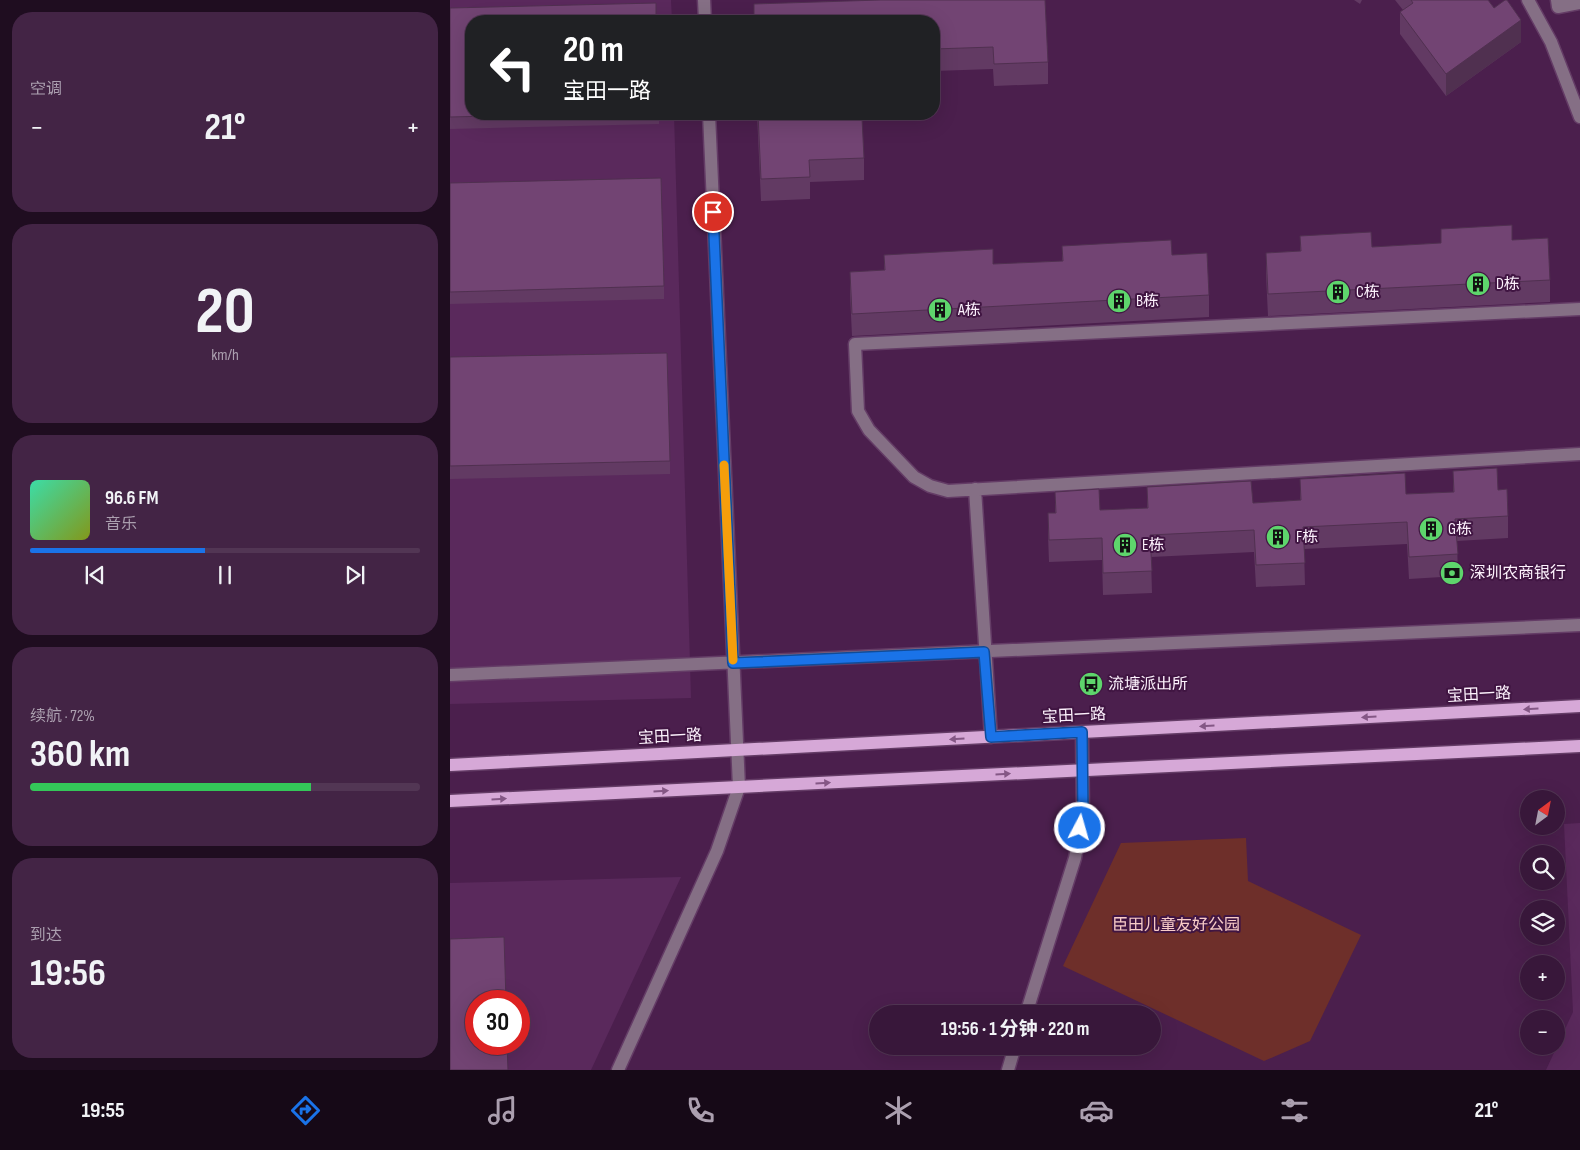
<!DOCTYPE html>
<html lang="zh">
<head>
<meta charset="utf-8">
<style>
	body { margin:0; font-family:"Sofia Sans Condensed","Noto Sans SC",sans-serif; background:#432445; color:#f1f3f6; height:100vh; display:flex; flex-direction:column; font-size:19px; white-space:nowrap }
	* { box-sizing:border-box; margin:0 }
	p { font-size:16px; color:#ab9faf }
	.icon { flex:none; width:28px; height:28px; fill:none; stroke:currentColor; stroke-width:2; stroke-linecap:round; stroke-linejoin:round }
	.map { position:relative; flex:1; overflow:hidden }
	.sheet { display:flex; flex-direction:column; gap:12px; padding:12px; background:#1f0d20; width:450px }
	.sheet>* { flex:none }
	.banner { position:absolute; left:15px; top:15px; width:475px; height:105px; border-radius:20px; box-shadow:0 5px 20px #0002,0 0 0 1px #523654; background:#202124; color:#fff; overflow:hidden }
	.needle { width:32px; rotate:32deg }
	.fabs { position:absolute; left:1070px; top:790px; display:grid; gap:10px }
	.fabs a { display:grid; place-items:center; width:45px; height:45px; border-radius:50%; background:#38173a; box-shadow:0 5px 20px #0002,0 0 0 1px #523654; font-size:25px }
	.speed { position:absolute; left:15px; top:990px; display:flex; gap:10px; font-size:25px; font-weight:700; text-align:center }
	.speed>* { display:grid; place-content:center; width:65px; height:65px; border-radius:50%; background:#38173a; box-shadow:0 5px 20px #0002,0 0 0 1px #523654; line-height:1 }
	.speed .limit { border:8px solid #d22; background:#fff; color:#111 }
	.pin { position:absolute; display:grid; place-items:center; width:42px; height:42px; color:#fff; margin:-21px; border:2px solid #fff; border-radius:50%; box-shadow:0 1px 5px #0007 }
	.me { position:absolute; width:55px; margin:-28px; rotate:6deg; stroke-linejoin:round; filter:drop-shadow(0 0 4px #0008) }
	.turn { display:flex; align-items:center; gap:18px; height:105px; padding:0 15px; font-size:22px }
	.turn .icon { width:65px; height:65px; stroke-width:2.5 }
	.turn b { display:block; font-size:35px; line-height:42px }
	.big { font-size:38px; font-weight:700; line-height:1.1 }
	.sheet .tile { flex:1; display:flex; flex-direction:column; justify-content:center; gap:8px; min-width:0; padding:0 18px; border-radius:20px; background:#432445 }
	.sheet .dial { align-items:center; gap:0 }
	.dial b { font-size:65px; line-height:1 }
	.song { display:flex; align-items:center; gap:15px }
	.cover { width:60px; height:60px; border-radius:8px; background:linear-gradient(135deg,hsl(160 70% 55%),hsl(70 70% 35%)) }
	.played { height:5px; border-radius:2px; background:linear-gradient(90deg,#1a73e8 45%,#523654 45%) }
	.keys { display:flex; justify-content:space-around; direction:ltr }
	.heat { display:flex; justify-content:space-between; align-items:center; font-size:28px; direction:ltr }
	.charge { height:8px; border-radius:4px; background:linear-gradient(90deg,#34c759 72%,#523654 0) }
	.trip { position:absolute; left:419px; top:1005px; width:292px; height:50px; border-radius:25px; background:#38173a; box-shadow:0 5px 20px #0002,0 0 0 1px #523654; font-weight:700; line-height:50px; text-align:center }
	.dock { display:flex; height:80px; justify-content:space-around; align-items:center; background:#160917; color:#ab9faf }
	.dock .icon { width:35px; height:35px }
	.dock .selected { color:#1a73e8 }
	.dock b { font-size:22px; color:#f1f3f6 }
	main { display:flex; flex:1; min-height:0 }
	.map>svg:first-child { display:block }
	.built { fill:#5a295c; fill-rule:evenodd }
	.green { fill:#6e2f2a }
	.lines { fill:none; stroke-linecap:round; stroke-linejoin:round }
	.minor-casing { stroke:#643c66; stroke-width:15 }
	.major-casing { stroke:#643c66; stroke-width:15 }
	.minor { stroke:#856f85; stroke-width:12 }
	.major { stroke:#d6a8d7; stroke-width:12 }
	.wall { fill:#623a63 }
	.shaded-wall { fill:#503050 }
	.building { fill:#724473; stroke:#503050 }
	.oneway { fill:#845785 }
	.route-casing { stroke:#114b97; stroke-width:12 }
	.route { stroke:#1a73e8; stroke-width:9 }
	.slow { stroke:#f59e0b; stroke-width:9 }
	.labels { text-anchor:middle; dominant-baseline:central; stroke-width:4; stroke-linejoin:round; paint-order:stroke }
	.poi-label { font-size:16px; fill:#fcf1fc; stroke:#401542; text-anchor:start }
	.street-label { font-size:16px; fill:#fcf1fc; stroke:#401542 }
	.park-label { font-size:16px; fill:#f8ccc7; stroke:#401542 }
</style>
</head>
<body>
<main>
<section class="sheet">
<div class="tile"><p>空调</p>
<div class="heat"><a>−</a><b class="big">21°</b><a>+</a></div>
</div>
<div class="tile dial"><b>20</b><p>km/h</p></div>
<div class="tile">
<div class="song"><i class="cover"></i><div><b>96.6 FM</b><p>音乐</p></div></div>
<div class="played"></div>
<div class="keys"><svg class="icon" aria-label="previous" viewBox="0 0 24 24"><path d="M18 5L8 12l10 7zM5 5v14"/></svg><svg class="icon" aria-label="pause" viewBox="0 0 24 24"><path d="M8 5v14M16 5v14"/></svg><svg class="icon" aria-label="next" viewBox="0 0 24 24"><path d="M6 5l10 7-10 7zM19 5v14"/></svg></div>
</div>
<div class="tile"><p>续航 · 72%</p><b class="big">360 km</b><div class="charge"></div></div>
<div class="tile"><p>到达</p><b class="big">19:56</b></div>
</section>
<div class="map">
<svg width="1130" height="1070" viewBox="0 0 1130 1070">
	<rect width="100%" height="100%" fill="#4b1f4d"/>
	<path class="built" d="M0,0H221L222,21H21V114H224L241,698L0,704Z
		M1130,823V1070H1096L1123,1012L1114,824Z
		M231,877L141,1070H0V883ZM26,1001H69V1044H26Z"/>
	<path class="green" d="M796,838L798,881L911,935L860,1041L814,1061L613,966L671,843Z"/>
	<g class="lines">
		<g class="minor-casing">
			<path id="minor" d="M254,0L255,21
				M1078,0L1101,42L1130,117
				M1107,0L1108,7L1130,3
				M1130,309L405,344L408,411L419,430L464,477L480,486L498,491L1130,454
				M525,489L541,737
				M0,675L1130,625
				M576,1014L625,858L633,813L632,732
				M168,1070L267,851L289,787L259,114
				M558,1070L565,1046"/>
		</g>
		<g class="major-casing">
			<path id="major" d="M0,765L1130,706
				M0,801L1130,746"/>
		</g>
		<use href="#minor" class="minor"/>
		<use href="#major" class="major"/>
	</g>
	<path class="wall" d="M430,0L598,62V84L544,86L543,69L484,71V21H304V4Z
		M904,0H912L910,4Z
		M945,0H1038L1071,42L996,96L950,34V12L953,10Z
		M0,8L21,114H209V124L0,129Z
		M307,114H358V120L414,158V180L360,182V199L311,201Z
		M0,183L214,286V299L0,304Z
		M991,229L1062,240L1100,280V302L818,316L816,275V253L850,251V236L922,247L991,243Z
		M612,246L722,255L759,295V317L402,336L400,294V272L434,270V255L543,264L612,261Z
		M0,357L220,461V474L0,479Z
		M1003,471L1048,490L1058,516V538L1007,541L1008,576L959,579L957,544L854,549L855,585L806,587L804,552L701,557L702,593L653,595L652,560L599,562L598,535V513H605V492L650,510L697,508V487L803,503L850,500V479L956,494L1003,492Z"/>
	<path class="shaded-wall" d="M1071,20V42L996,96V74Z"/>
	<path class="building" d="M430,0H595L598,62L544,64L543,47L484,49V21H304V4Z
		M961,0H1038L1044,8L1055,0H1057L1071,20L996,74L950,12L963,3Z
		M206,3V21H21V114H126L0,117V8Z
		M308,114H358V120L412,118L414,158L359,160L360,177L311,179Z
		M211,178L214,286L0,292V183Z
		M1062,225V240L1098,238L1100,280L818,294L816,253L851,251L850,236L921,232L922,247L956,245L991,243V229Z
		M721,240L722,255L757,253L759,295L402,314L400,272L435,270L434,255L543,249V264L613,261L612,246Z
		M217,353L220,461L0,466V357Z
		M1047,468L1048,490L1057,489L1058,516L1005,519L1008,554L959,557L957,522L853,527L855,563L806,565L804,530L700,535L702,571L653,573L652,538L599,540L598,513H606L605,492L649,489L650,510L698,508L697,487L801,481L803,503L851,500L850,479L955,473L956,494L1004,492L1003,471Z
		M54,937L56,1001H26V1044H57L58,1070H0V939Z"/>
	<defs><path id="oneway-solid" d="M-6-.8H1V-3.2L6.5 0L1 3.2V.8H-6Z" transform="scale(1.25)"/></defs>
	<g class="oneway">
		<use href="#oneway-solid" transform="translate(1081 709) rotate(177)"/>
		<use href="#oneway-solid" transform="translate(919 717) rotate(177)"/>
		<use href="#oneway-solid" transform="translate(757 726) rotate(177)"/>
		<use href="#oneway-solid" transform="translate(507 739) rotate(177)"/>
		<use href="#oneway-solid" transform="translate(553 774) rotate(-3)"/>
		<use href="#oneway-solid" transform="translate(373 783) rotate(-3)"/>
		<use href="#oneway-solid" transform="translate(211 791) rotate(-3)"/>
		<use href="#oneway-solid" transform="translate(49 799) rotate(-3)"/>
	</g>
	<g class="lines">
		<g class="route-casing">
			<path id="route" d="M263,212L283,663L534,652L541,737L632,732L633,813L630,828"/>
		</g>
		<use href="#route" class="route"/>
		<path class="slow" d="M274,465L283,660"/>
	</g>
	<defs>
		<g id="building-disc" transform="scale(1.25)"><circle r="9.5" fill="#5ed56c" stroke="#401542"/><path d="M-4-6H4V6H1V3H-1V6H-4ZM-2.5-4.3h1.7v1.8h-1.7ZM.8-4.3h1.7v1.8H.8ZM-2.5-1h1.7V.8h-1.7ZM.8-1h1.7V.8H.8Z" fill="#111"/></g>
		<g id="bank-disc" transform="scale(1.25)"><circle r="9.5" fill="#5ed56c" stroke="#401542"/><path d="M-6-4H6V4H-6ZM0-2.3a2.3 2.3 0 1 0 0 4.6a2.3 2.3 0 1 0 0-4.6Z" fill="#111"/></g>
		<g id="bus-disc" transform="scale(1.25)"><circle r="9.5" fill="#5ed56c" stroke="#401542"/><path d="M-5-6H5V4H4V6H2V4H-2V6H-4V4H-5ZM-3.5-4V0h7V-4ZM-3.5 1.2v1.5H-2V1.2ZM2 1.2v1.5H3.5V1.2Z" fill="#111"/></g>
	</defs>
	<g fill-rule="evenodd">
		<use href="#building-disc" x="1028" y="284"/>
		<use href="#building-disc" x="888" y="292"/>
		<use href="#building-disc" x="669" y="301"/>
		<use href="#building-disc" x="490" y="310"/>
		<use href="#building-disc" x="981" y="529"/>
		<use href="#building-disc" x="828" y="537"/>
		<use href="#building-disc" x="675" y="545"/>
		<use href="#bank-disc" x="1002" y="573"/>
		<use href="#bus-disc" x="641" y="684"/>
	</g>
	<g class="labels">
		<g class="poi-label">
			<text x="1046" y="284">D栋</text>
			<text x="906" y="292">C栋</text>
			<text x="686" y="301">B栋</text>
			<text x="508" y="310">A栋</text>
			<text x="998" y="529">G栋</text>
			<text x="846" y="537">F栋</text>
			<text x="692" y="545">E栋</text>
			<text x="1020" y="573">深圳农商银行</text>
			<text x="658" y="684">流塘派出所</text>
		</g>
		<g class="street-label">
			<text transform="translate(1029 695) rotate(-3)">宝田一路</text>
			<text transform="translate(624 716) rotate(-3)">宝田一路</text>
			<text transform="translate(220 737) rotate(-3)">宝田一路</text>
		</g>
		<g class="park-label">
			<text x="726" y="925">臣田儿童友好公园</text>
		</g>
	</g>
</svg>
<div class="fabs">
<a><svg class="needle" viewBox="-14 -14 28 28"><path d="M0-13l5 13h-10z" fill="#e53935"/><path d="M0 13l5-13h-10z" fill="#ab9faf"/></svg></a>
<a><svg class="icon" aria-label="search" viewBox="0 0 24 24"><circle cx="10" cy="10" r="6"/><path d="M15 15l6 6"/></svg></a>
<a><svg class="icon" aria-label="layers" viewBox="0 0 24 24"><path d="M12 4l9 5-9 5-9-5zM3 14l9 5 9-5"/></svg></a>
<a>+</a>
<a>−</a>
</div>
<div class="speed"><div class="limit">30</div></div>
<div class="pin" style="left:263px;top:212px;background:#d93025"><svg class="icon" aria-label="arrive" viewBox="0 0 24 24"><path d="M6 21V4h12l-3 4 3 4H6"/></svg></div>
<svg class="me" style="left:630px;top:828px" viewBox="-20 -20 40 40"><circle r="17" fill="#1a73e8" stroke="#fff" stroke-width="3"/><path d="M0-11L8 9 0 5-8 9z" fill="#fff"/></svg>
<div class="trip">19:56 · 1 分钟 · 220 m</div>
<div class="banner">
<div class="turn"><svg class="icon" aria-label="left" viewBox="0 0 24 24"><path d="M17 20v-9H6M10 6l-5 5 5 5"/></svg><div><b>20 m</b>宝田一路</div></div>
</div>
</div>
</main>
<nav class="dock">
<b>19:55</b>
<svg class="icon selected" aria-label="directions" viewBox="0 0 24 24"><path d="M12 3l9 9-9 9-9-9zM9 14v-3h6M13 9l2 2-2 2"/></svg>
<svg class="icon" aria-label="music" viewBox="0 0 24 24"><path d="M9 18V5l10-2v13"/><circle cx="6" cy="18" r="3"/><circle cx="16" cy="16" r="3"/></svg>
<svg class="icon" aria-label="phone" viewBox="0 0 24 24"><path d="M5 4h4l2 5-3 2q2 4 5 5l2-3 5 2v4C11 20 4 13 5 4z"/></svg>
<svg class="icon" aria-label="climate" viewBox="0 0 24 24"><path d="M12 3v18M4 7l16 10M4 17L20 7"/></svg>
<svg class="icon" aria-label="car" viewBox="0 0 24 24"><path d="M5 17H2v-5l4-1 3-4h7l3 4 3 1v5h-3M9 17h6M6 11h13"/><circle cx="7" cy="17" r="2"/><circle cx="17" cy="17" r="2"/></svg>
<svg class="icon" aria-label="filters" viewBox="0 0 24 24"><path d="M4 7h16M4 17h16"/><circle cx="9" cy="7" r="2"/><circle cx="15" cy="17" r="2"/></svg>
<b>21°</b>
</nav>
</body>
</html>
